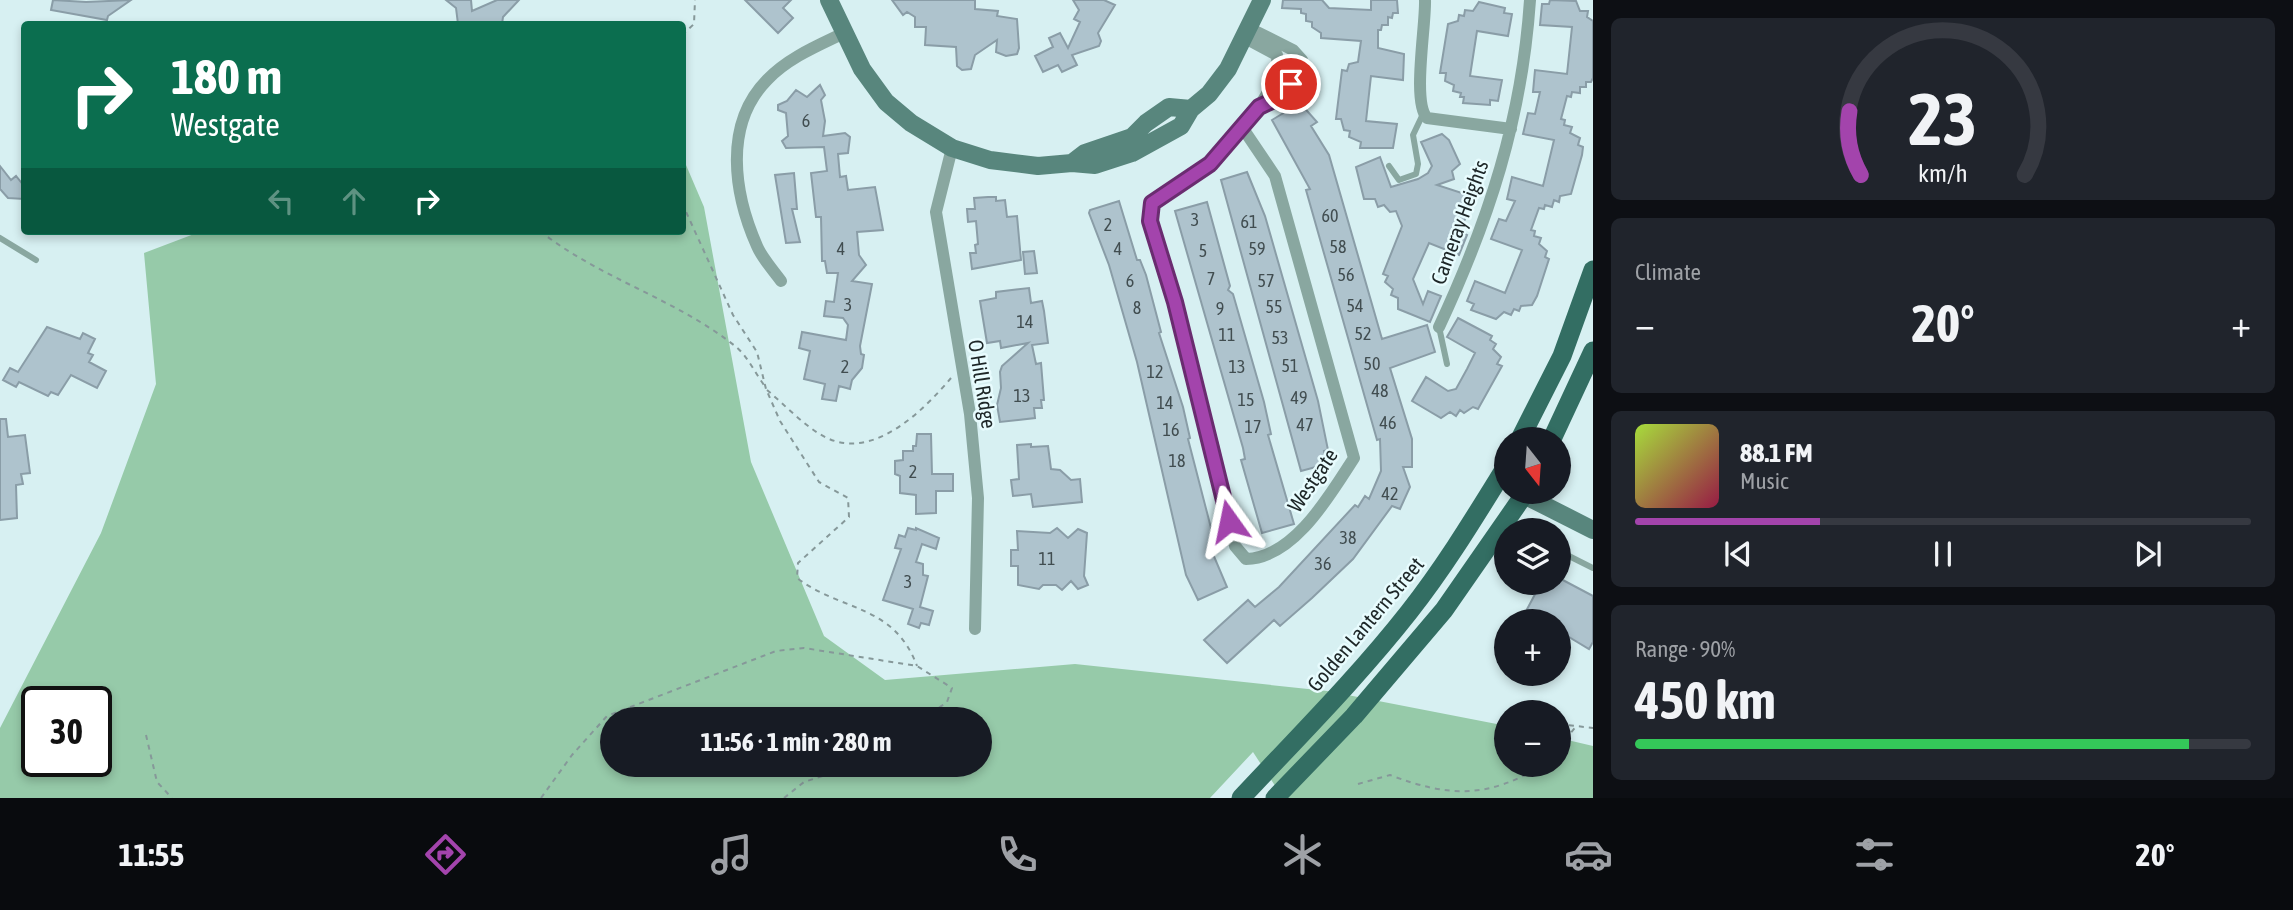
<!DOCTYPE html>
<html lang="en">
<head>
<meta charset="utf-8">
<style>
	body { margin:0; font-family:"Asap Condensed",sans-serif; background:#20242c; color:#f1f3f6; height:100vh; display:flex; flex-direction:column; font-size:26px; white-space:nowrap }
	* { box-sizing:border-box; margin:0 }
	p { font-size:23px; color:#9ea1a6 }
	.icon { flex:none; width:38px; height:38px; fill:none; stroke:currentColor; stroke-width:2; stroke-linecap:round; stroke-linejoin:round }
	.map { position:relative; flex:1; overflow:hidden }
	.panel { display:flex; flex-direction:column; gap:18px; padding:18px; background:#0d0f14; width:700px }
	.panel>* { flex:none }
	.top-card { position:absolute; left:21px; top:21px; width:665px; height:214px; border-radius:7px; box-shadow:0 4px 10px #0003; background:#0b6e4f; color:#fff; overflow:hidden }
	.needle { width:46px; rotate:163deg }
	.fabs { position:absolute; left:1494px; top:427px; display:grid; gap:14px }
	.fabs a { display:grid; place-items:center; width:77px; height:77px; border-radius:50%; background:#171b24; box-shadow:0 4px 10px #0003; font-size:35px }
	.speed { position:absolute; left:21px; top:686px; display:flex; gap:14px; font-size:35px; font-weight:700; text-align:center }
	.speed>* { display:grid; place-content:center; width:91px; height:91px; border-radius:50%; background:#171b24; box-shadow:0 4px 10px #0003; line-height:1 }
	.speed .limit { border:4px solid #111; border-radius:10px; background:#fff; color:#111 }
	.pin { position:absolute; display:grid; place-items:center; width:60px; height:60px; color:#fff; margin:-30px; border:4px solid #fff; border-radius:50%; box-shadow:0 2px 7px #0007 }
	.me { position:absolute; width:77px; margin:-38px; rotate:348deg; stroke-linejoin:round; filter:drop-shadow(0 0 5px #0008) }
	.turn { display:flex; align-items:center; gap:24px; height:147px; padding:0 35px; font-size:32px }
	.turn .icon { width:91px; height:91px; stroke-width:2.5 }
	.turn b { display:block; font-size:49px; line-height:60px }
	.lanes { display:flex; align-items:center; height:66px; padding:0 35px; background:#0003; justify-content:center; gap:35px; direction:ltr }
	.lanes .off { opacity:.35 }
	.big { font-size:52px; font-weight:700; line-height:1.1 }
	.panel .card { flex:1; display:flex; flex-direction:column; justify-content:center; gap:10px; min-width:0; padding:0 24px; border-radius:10px; background:#20242c }
	.panel .dial { align-items:center; gap:0 }
	.dial svg { height:182px; overflow:visible; fill:none; stroke:#363941; stroke-width:7; stroke-linecap:round; text-anchor:middle }
	.dial text { fill:#f1f3f6; stroke:none }
	.song { display:flex; align-items:center; gap:21px }
	.cover { width:84px; height:84px; border-radius:10px; background:linear-gradient(135deg,hsl(80 70% 55%),hsl(340 70% 35%)) }
	.played { height:7px; border-radius:4px; background:linear-gradient(90deg,#a344ac 30%,#363941 30%) }
	.keys { display:flex; justify-content:space-around; direction:ltr }
	.heat { display:flex; justify-content:space-between; align-items:center; font-size:38px; direction:ltr }
	.charge { height:10px; border-radius:5px; background:linear-gradient(90deg,#34c759 90%,#363941 0) }
	.trip { position:absolute; left:600px; top:707px; width:392px; height:70px; border-radius:35px; background:#171b24; box-shadow:0 4px 10px #0003; font-weight:700; line-height:70px; text-align:center }
	.dock { display:flex; height:112px; justify-content:space-around; align-items:center; background:#090b0e; color:#9ea1a6 }
	.dock .icon { width:49px; height:49px }
	.dock .current { color:#a344ac }
	.dock b { font-size:32px; color:#f1f3f6 }
	main { display:flex; flex:1; min-height:0 }
	.map>svg:first-child { display:block }
	.green { fill:#96caa9; fill-rule:evenodd }
	.building { fill:#aec3cd; stroke:#8a9da7; stroke-width:2 }
	.lines { fill:none; stroke-linecap:round; stroke-linejoin:round }
	.path { stroke:#869899; stroke-width:2; stroke-dasharray:5 5; stroke-linecap:butt }
	.lane { stroke:#89a7a0; stroke-width:6 }
	.street { stroke:#89a7a0; stroke-width:12 }
	.secondary { stroke:#58867d; stroke-width:18 }
	.primary { stroke:#336e63; stroke-width:19 }
	.route-casing { stroke:#6a2c70; stroke-width:18 }
	.route { stroke:#a344ac; stroke-width:12 }
	.labels { text-anchor:middle; dominant-baseline:central; stroke-width:5; stroke-linejoin:round; paint-order:stroke }
	.number-label { font-size:18px; fill:#414d50 }
	.street-label { font-size:21px; fill:#1d2627; stroke:#e8fcfe }
</style>
</head>
<body>
<main>
<div class="map">
<svg width="1593" height="798" viewBox="0 0 1593 798">
	<rect width="100%" height="100%" fill="#d7f0f2"/>
	<path class="green" d="M683,158L704,207L751,462L824,636L885,680L1075,664L1327,691L1507,726V765H1559V738L1593,746V798H1283L1253,752L1210,798H0V728L101,533L156,384L144,253L202,231H682ZM37,702H96V761H37ZM612,719H980V765H612Z"/>
	<path class="building" d="M53,0L86,2L131,0L108,16L107,20L51,10Z
		M446,0H471L472,11L497,0H519L503,17L502,24H458L456,8Z
		M745,0H791L783,8L793,18L778,33Z
		M892,0H975V9L998,11L997,16L1017,19L1019,48L1017,54L1006,56L996,52L997,40L975,55L971,69L962,70L957,66L956,47L925,45L926,27H915V17L907,12L903,15Z
		M1073,0H1104L1115,5L1098,33L1101,41L1099,46L1072,55L1077,65L1062,72L1058,65L1043,72L1035,56L1053,47L1049,38L1060,33L1068,48L1080,22L1074,19L1079,10Z
		M1283,0H1322L1329,8L1371,10V0H1397L1398,13H1393L1392,18L1388,17V25H1382L1381,30H1378V48L1404,54L1403,80L1371,76L1366,121L1397,124L1393,148H1360L1361,142L1349,137L1350,131L1344,130L1341,119H1336L1342,70L1347,71L1349,64L1358,62L1361,41L1321,38V33L1312,27V22L1306,21V14L1301,13V9L1282,8Z
		M1550,0L1576,1L1580,11H1588L1587,17L1593,21V78L1591,82H1586V87H1580V93L1572,92L1571,97L1567,96L1561,119L1565,120L1564,125L1572,127L1570,133L1580,138L1578,145L1583,147L1582,155L1571,194L1560,196L1559,202L1554,200L1552,207L1545,205L1544,209L1539,208L1531,230L1535,231L1534,236L1541,238L1539,244L1547,251L1545,257L1549,259L1537,296L1532,305L1521,306L1519,311L1514,309L1511,315L1504,312L1496,319L1471,310L1474,304L1467,301L1475,281L1505,293L1522,250L1491,239L1499,219L1506,221L1515,201L1507,199L1512,177L1543,186L1554,140L1523,134L1528,113L1535,114L1540,92H1533L1535,70L1567,74L1572,27L1540,25L1542,4H1549Z
		M1479,2L1505,8L1504,13L1512,14L1508,36L1477,31L1470,76L1502,80L1498,101L1490,100V105L1463,103L1464,97H1460L1461,93L1453,91L1454,85L1445,81L1446,73H1440L1448,24L1458,21L1459,15L1464,16L1465,10L1473,11Z
		M820,85L825,95L821,100L825,121L823,136L845,133L850,137L848,153L838,154L840,177L846,176L848,190L875,187L883,230L857,232L859,255L866,265L852,281L872,284L860,346L861,354L864,355L862,368L852,380L850,389L839,386L836,401L822,399L825,384L804,379L810,351L799,348L802,332L846,340L848,325L843,318L824,316L826,301L834,302L838,273H827L825,261H822L821,217H816L811,173L827,171L824,147L786,148L782,141L788,136L786,113L778,110V105L787,101L796,90L807,97Z
		M1300,103L1317,122L1311,126L1329,155L1382,339L1427,325L1435,352L1390,368L1412,439V467H1403L1410,487L1400,509L1392,506L1353,559L1312,598L1280,626L1274,620L1227,663L1204,640L1248,600L1255,607L1279,587L1355,505L1358,507L1365,496L1369,499L1381,471L1380,439L1377,440L1306,190L1310,189L1272,120Z
		M1442,134L1449,140L1460,164L1452,171L1454,179L1437,185L1471,196L1472,201L1460,232L1467,235L1459,255L1429,243L1413,279L1423,304L1428,291L1441,296L1430,322L1398,309V298L1391,295L1393,289L1385,282L1388,276L1383,274L1402,226L1396,211L1390,212L1384,205L1378,207L1375,199H1364L1356,167L1380,157L1391,187L1418,179L1428,173L1432,166L1421,142Z
		M0,166L11,180L16,176L24,186V199L8,198L0,189Z
		M1247,172L1265,216L1318,401L1328,450L1324,451L1327,464L1301,471L1221,180Z
		M794,173L797,209H792L800,242L786,243L775,175Z
		M988,197H996V201L1005,200L1007,217L1017,216L1021,260L972,269L970,253H976L975,245L978,244L976,221L968,222L967,209H975L974,198Z
		M1119,201L1137,260H1140L1146,275L1161,332L1159,333L1183,407L1190,438L1188,439L1211,528L1213,546L1210,547L1227,587L1198,600L1186,575L1137,362L1109,265L1089,213L1090,210Z
		M1207,202L1230,286L1228,290L1233,294L1264,402L1271,434L1268,435L1294,524L1262,533L1241,460L1245,459L1243,448L1175,211Z
		M1034,251L1037,273L1025,274L1023,252Z
		M1029,288L1031,303L1042,301L1044,311L1048,343L1032,345L1036,364L1041,363L1044,400H1041L1042,408H1034L1035,418L1000,422L997,405L1001,388L1000,372L1002,366L1028,343L1001,348L1000,341L987,343L980,301L996,298V292Z
		M1458,318L1492,336L1490,340L1496,344L1493,349L1501,357L1497,364L1502,366L1478,409L1473,407L1464,413L1460,410L1456,416L1450,412L1441,418L1412,401L1426,377L1448,391L1456,389L1467,369L1475,353L1447,337Z
		M47,327L80,339L83,333L95,339L88,353L93,355L89,362L106,371L97,388L71,375L58,395L51,392L48,396L19,382L16,387L3,380L10,368L18,372Z
		M0,419H6L8,437L25,435L30,473L21,474L23,484L16,485L17,518L0,520Z
		M917,434H931L932,474H953V491H936V513L916,514V495L900,493V476L895,474V461L903,460V451H913V446H916Z
		M1031,444V447L1048,446L1051,469L1060,470L1071,480L1080,479L1082,502L1033,507L1031,494L1013,496L1011,480L1019,479L1017,445Z
		M908,528L916,530V528L939,538L936,549L922,544L916,562L923,564V575L928,576L920,607L933,611L929,625L921,623L919,628L908,624L913,609L883,600L901,549L895,548L899,535L905,537Z
		M1057,528L1068,538L1078,529L1087,533L1084,576L1088,585L1078,589L1071,581L1062,590L1056,585H1043L1039,589L1018,585V566H1011V550H1018L1017,531L1050,533Z
		M1559,578L1593,596V642L1589,649L1559,631V621H1537L1524,615L1541,583H1559Z"/>
	<g class="lines">
		<path class="path" d="M682,35L694,24L695,0
			M682,203L733,315L757,352L766,389L780,421L819,482L848,498L849,517L798,563L797,578C842,612 894,604 917,666
			M540,231C599,278 676,299 735,346C747,355 755,373 764,385
			M767,390C785,405 806,428 827,438C874,460 923,411 951,378
			M1559,724L1593,728
			M146,735L157,782L172,798
			M1559,748L1577,725
			M1358,784L1390,775C1450,798 1489,798 1543,765
			M541,798L572,755L607,716L776,651L804,648L917,666L952,688L947,702L923,719
			M784,798L804,782L856,765"/>
		<path class="lane" d="M1389,166L1399,180L1416,174L1418,164L1413,135L1423,114
			M0,238L36,260
			M1439,327L1447,364
			M1559,551L1593,568"/>
		<path class="street" d="M1425,0C1426,25 1412,102 1427,118L1511,129
			M1249,28L1293,50L1302,60C1300,83 1278,98 1259,107
			M1242,127L1275,176L1354,458C1330,495 1294,558 1246,559L1235,546L1213,445L1150,221L1152,203L1210,164L1259,107L1278,76L1277,55L1245,38
			M952,148L936,212L970,414L978,498L975,629
			M781,281C773,270 762,258 757,246C734,194 723,125 767,80C788,58 817,46 844,33
			M1439,327C1489,220 1522,119 1530,0"/>
		<path class="secondary" d="M829,0L862,69L886,102L911,123L952,148L990,160L1038,166L1072,163L1095,165L1132,153L1181,126L1191,109L1209,94L1228,69L1262,0
			M1072,163L1085,153L1132,137L1146,123L1169,107L1191,109
			M1518,492L1593,530"/>
		<path class="primary" d="M1520,439L1562,356L1593,270
			M1552,439L1593,351
			M1241,798C1298,737 1358,677 1409,612C1446,565 1476,515 1507,465
			M1275,798L1354,716L1444,610L1526,492"/>
	</g>
	<g class="lines">
		<g class="route-casing">
			<path id="route" d="M1229,521L1175,302L1150,221L1152,203L1210,164L1259,107L1276,99L1291,84"/>
		</g>
		<use href="#route" class="route"/>
	</g>
	<g class="labels">
		<g class="number-label">
			<text x="806" y="120">6</text>
			<text x="1330" y="215">60</text>
			<text x="1195" y="219">3</text>
			<text x="1249" y="221">61</text>
			<text x="1108" y="224">2</text>
			<text x="1338" y="246">58</text>
			<text x="841" y="248">4</text>
			<text x="1118" y="248">4</text>
			<text x="1257" y="248">59</text>
			<text x="1203" y="250">5</text>
			<text x="1346" y="274">56</text>
			<text x="1211" y="278">7</text>
			<text x="1130" y="280">6</text>
			<text x="1266" y="280">57</text>
			<text x="848" y="304">3</text>
			<text x="1355" y="305">54</text>
			<text x="1274" y="306">55</text>
			<text x="1137" y="307">8</text>
			<text x="1220" y="308">9</text>
			<text x="1025" y="321">14</text>
			<text x="1363" y="333">52</text>
			<text x="1227" y="334">11</text>
			<text x="1280" y="337">53</text>
			<text x="1372" y="363">50</text>
			<text x="1290" y="365">51</text>
			<text x="845" y="366">2</text>
			<text x="1237" y="366">13</text>
			<text x="1155" y="371">12</text>
			<text x="1380" y="390">48</text>
			<text x="1022" y="395">13</text>
			<text x="1299" y="397">49</text>
			<text x="1246" y="399">15</text>
			<text x="1165" y="402">14</text>
			<text x="1388" y="422">46</text>
			<text x="1305" y="424">47</text>
			<text x="1253" y="426">17</text>
			<text x="1171" y="429">16</text>
			<text x="1177" y="460">18</text>
			<text x="913" y="471">2</text>
			<text x="1390" y="493">42</text>
			<text x="1348" y="537">38</text>
			<text x="1047" y="558">11</text>
			<text x="1323" y="563">36</text>
			<text x="908" y="581">3</text>
		</g>
		<g class="street-label">
			<text transform="translate(1459 222) rotate(-70)">Cameray Heights</text>
			<text transform="translate(983 384) rotate(81)">O Hill Ridge</text>
			<text transform="translate(1312 480) rotate(-56)">Westgate</text>
			<text transform="translate(1365 624) rotate(-50)">Golden Lantern Street</text>
		</g>
	</g>
</svg>
<div class="fabs">
<a><svg class="needle" viewBox="-14 -14 28 28"><path d="M0-13l5 13h-10z" fill="#e53935"/><path d="M0 13l5-13h-10z" fill="#9ea1a6"/></svg></a>
<a><svg class="icon" aria-label="layers" viewBox="0 0 24 24"><path d="M12 4l9 5-9 5-9-5zM3 14l9 5 9-5"/></svg></a>
<a>+</a>
<a>−</a>
</div>
<div class="speed"><div class="limit">30</div></div>
<div class="pin" style="left:1291px;top:84px;background:#d93025"><svg class="icon" aria-label="arrive" viewBox="0 0 24 24"><path d="M6 21V4h12l-3 4 3 4H6"/></svg></div>
<svg class="me" style="left:1229px;top:521px" viewBox="-20 -20 40 40"><path d="M0-17L14 15 0 8-14 15z" fill="#a344ac" stroke="#fff" stroke-width="4"/></svg>
<div class="trip">11:56 · 1 min · 280 m</div>
<div class="top-card">
<div class="turn"><svg class="icon" aria-label="right" viewBox="0 0 24 24"><path d="M7 20v-9h11M14 6l5 5-5 5"/></svg><div><b>180 m</b>Westgate</div></div>
<div class="lanes"><svg class="icon off" aria-label="left" viewBox="0 0 24 24"><path d="M17 20v-9H6M10 6l-5 5 5 5"/></svg><svg class="icon off" aria-label="ahead" viewBox="0 0 24 24"><path d="M12 20V5M6 11l6-6 6 6"/></svg><svg class="icon" aria-label="right" viewBox="0 0 24 24"><path d="M7 20v-9h11M14 6l5 5-5 5"/></svg></div>
</div>
</div>
<section class="panel">
<div class="card dial"><svg viewBox="0 0 100 80">
<path d="M14 69A42 42 0 1 1 86 69"/>
<path d="M14 69A42 42 0 0 1 9 41" stroke="#a344ac"/>
<text x="50" y="56" font-size="32" font-weight="700">23</text>
<text x="50" y="72" font-size="11">km/h</text>
</svg></div>
<div class="card"><p>Climate</p>
<div class="heat"><a>−</a><b class="big">20°</b><a>+</a></div>
</div>
<div class="card">
<div class="song"><i class="cover"></i><div><b>88.1 FM</b><p>Music</p></div></div>
<div class="played"></div>
<div class="keys"><svg class="icon" aria-label="previous" viewBox="0 0 24 24"><path d="M18 5L8 12l10 7zM5 5v14"/></svg><svg class="icon" aria-label="pause" viewBox="0 0 24 24"><path d="M8 5v14M16 5v14"/></svg><svg class="icon" aria-label="next" viewBox="0 0 24 24"><path d="M6 5l10 7-10 7zM19 5v14"/></svg></div>
</div>
<div class="card"><p>Range · 90%</p><b class="big">450 km</b><div class="charge"></div></div>
</section>
</main>
<nav class="dock">
<b>11:55</b>
<svg class="icon current" aria-label="directions" viewBox="0 0 24 24"><path d="M12 3l9 9-9 9-9-9zM9 14v-3h6M13 9l2 2-2 2"/></svg>
<svg class="icon" aria-label="music" viewBox="0 0 24 24"><path d="M9 18V5l10-2v13"/><circle cx="6" cy="18" r="3"/><circle cx="16" cy="16" r="3"/></svg>
<svg class="icon" aria-label="phone" viewBox="0 0 24 24"><path d="M5 4h4l2 5-3 2q2 4 5 5l2-3 5 2v4C11 20 4 13 5 4z"/></svg>
<svg class="icon" aria-label="climate" viewBox="0 0 24 24"><path d="M12 3v18M4 7l16 10M4 17L20 7"/></svg>
<svg class="icon" aria-label="car" viewBox="0 0 24 24"><path d="M5 17H2v-5l4-1 3-4h7l3 4 3 1v5h-3M9 17h6M6 11h13"/><circle cx="7" cy="17" r="2"/><circle cx="17" cy="17" r="2"/></svg>
<svg class="icon" aria-label="filters" viewBox="0 0 24 24"><path d="M4 7h16M4 17h16"/><circle cx="9" cy="7" r="2"/><circle cx="15" cy="17" r="2"/></svg>
<b>20°</b>
</nav>
</body>
</html>
